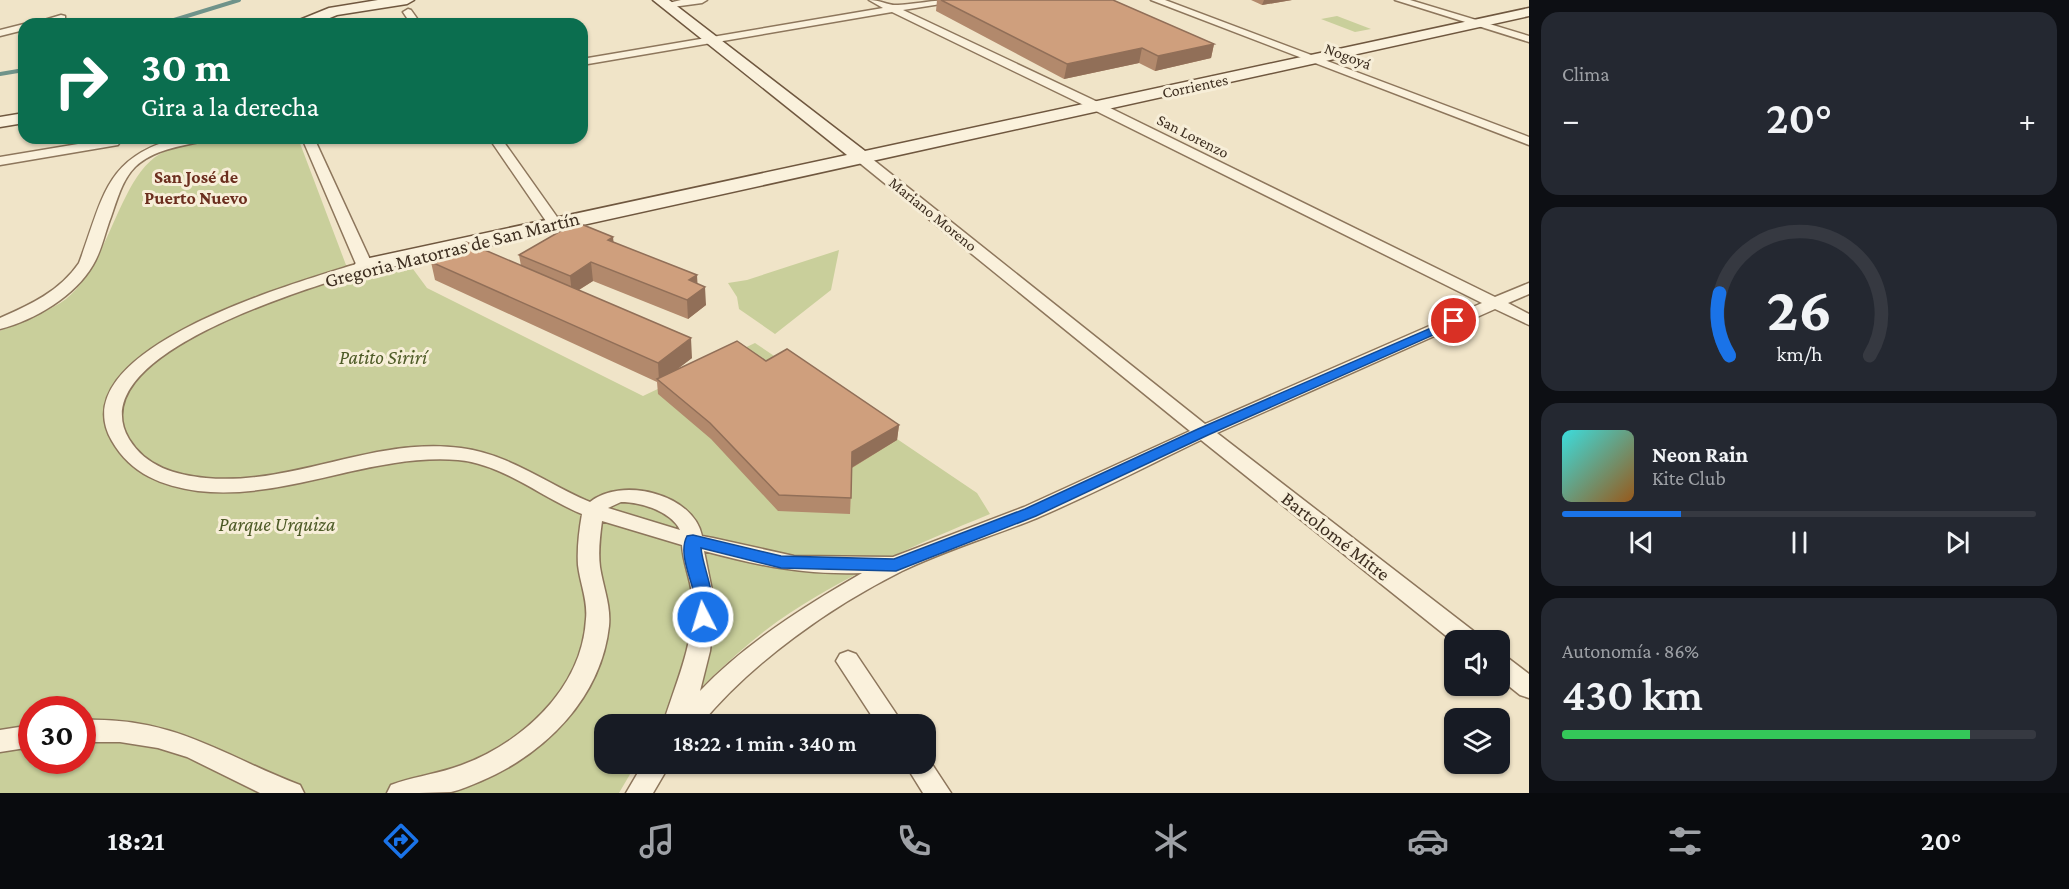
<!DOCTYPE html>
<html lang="es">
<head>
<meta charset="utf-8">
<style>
	body { margin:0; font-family:"Crimson Pro",serif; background:#242831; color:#f1f3f6; height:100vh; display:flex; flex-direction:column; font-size:22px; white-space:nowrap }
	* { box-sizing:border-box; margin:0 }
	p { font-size:20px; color:#9ea1a6 }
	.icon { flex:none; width:33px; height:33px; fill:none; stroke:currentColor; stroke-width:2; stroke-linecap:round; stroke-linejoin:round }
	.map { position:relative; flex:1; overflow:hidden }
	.panel { display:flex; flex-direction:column; gap:12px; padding:12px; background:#0d0f14; width:540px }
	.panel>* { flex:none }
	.guide { position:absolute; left:18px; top:18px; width:570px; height:126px; border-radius:18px; box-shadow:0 2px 4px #0004; background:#0b6e4f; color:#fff; overflow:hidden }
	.controls { position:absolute; left:1444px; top:630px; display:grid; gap:12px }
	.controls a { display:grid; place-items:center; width:66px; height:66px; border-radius:12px; background:#171b24; box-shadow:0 2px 4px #0004; font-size:30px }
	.speed { position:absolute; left:18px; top:696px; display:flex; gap:12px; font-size:30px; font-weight:700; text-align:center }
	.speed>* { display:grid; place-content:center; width:78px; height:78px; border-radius:50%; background:#171b24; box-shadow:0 2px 4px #0004; line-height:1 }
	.speed .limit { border:9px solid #d22; background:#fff; color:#111 }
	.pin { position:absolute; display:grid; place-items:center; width:51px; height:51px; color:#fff; margin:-26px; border:3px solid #fff; border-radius:50%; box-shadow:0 2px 6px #0007 }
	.me { position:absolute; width:66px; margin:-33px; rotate:355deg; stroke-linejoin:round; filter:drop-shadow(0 0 4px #0008) }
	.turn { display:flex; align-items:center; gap:21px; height:126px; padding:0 24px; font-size:27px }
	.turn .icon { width:78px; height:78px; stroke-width:2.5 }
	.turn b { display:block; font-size:42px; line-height:51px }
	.big { font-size:45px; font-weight:600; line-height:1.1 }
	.panel .tile { flex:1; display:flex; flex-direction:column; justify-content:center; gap:9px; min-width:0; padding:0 21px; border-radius:18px; background:#242831 }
	.panel .dial { align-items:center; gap:0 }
	.dial svg { height:156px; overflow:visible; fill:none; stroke:#363941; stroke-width:7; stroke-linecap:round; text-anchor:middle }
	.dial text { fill:#f1f3f6; stroke:none }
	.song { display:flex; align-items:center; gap:18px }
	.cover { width:72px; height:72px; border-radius:9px; background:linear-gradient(135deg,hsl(180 70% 55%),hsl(30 70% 35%)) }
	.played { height:6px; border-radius:3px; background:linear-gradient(90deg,#1a73e8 25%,#363941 25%) }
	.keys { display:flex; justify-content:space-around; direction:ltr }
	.heat { display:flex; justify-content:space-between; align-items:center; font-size:33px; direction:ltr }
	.charge { height:9px; border-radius:4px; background:linear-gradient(90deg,#34c759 86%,#363941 0) }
	.trip { position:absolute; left:594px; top:714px; width:342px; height:60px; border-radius:18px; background:#171b24; box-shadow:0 2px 4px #0004; font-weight:600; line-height:60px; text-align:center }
	.dock { display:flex; height:96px; justify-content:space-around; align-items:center; background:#090b0e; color:#9ea1a6 }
	.dock .icon { width:42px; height:42px }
	.dock .current { color:#1a73e8 }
	.dock b { font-size:27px; color:#f1f3f6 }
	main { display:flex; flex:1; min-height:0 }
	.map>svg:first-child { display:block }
	.green { fill:#c9cf9b; fill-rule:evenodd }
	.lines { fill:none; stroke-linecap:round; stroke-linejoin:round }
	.stream { stroke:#6f938a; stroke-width:4 }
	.street-casing { stroke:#8d765c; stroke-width:3 }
	.secondary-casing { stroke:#6f573f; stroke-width:3 }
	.street { fill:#faf1dc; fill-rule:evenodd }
	.secondary { fill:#faf1dc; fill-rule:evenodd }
	.wall { fill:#b2896c }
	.shaded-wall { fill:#916f58 }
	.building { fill:#cf9f7d; stroke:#916f58; stroke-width:1.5 }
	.route { fill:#1a73e8; stroke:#114b97; stroke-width:1.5 }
	.labels { text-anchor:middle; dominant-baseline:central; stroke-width:6; stroke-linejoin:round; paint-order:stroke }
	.far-street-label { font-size:16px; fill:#3d2e20; stroke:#f7eed8 }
	.far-neighbourhood-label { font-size:18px; font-weight:bold; fill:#6b2e1e; stroke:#f7eed8 }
	.street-label { font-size:20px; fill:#3d2e20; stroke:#f7eed8 }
	.park-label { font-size:20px; font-style:italic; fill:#4d5a26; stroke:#f7eed8 }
</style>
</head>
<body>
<main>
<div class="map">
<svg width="1529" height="793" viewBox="0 0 1529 793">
	<rect width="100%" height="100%" fill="#f0e4c8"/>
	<path class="green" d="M1337,16L1371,29L1355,32L1321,19Z
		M227,138H298L346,265L413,269L427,288L643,396L755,343L977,493L990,514C917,544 843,576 778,621C736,651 700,689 663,724H604V764H636L619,793H0V331C18,322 52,310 66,299C110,263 119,177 160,154C178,143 206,142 227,138ZM32,710H82V760H32Z
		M839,250L831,290L775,334L739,309L737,297L728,283L747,280Z"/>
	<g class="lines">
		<path class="stream" d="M161,24L239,0
			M0,74L24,70"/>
		<g class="street-casing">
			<path id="street" d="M681,0H707L702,3L665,8L660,5Z
				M869,0C880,0 889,6 898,5C916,4 933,0 952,0L947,3L903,10L1102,104L1495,297L1529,283V294L1508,303L1529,314V325L1495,309L1217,433L1476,633L1479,640H1455V643L1201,440C1147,466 1093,494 1037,518C993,536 945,550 902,571C830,607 752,662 701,724H663C675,685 693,647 693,604C693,584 683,565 682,545L602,521C600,536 598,552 600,567C603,587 611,605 609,626C601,698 545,754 481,781C471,785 461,790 451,792C431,793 407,793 387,793L391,785C411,777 432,775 453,768C518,747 582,691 586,619C588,601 580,583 578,565C577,548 579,531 582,514C542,498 503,464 458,460C370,453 287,501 198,491C162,486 131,474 112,441C58,349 299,282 356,264L302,138H314L373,266L370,269C317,286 78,353 129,439C146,467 176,475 206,478C293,486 375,436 461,448C509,454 547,484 590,502C621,476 694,494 702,536L713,538L794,556L893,557L1024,507L1190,431L856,160L855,157L856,154H866L1205,424L1482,303L1094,110L892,12L582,65V59L883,8ZM621,502C640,502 671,511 680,530L608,508ZM704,551C760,566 804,575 862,573C805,606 746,643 700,691L710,651L715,605Z
				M1151,0H1165L1529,137V145Z
				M1395,0H1410L1529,36V42Z
				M408,9L411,10L421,24H411L403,12Z
				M61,15L65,16V20L49,24H31Z
				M24,24V30L0,36V30Z
				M114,138L120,142L118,145L0,165V157Z
				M179,138H205L203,141C179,147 154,149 135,167C122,180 117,200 111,217C105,232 102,250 93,265C75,296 35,320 0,329V318C30,305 60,291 79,263C103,200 104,156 179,138Z
				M489,138H501L562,224L560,227H550Z
				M848,651L856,654L903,724H877L836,661L840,654Z
				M1500,655L1508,658L1529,674V698L1520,695L1500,679Z
				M82,720C175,717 219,754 300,785L304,793H260L187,757L158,748L120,742H82Z
				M32,725V747L0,752V730Z
				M926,755L951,793H923L905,764H926Z
				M643,764H670L653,793H626Z"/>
		</g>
		<g class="secondary-casing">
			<path id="secondary" d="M378,0H414L407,4L337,15L315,24H294L297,21L329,8Z
				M653,0H669L865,151L1529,8V16L365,273L357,271L354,266L357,261L365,259L847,155Z
				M24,113V123L0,127V117Z"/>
		</g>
		<use href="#street" class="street"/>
		<use href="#secondary" class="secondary"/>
	</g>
	<path class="wall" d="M937,0H1113L1214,44L1211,58L1155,71L1139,63L1064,79L936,11Z
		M1251,0H1292L1262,5Z
		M614,243L698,284L706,305L688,319L593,281L579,290L692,358L675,371L766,361L899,425L897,440L852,468L850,514L778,511L711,439L658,394L657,382L435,280L431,262L521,266L519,255Z"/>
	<path class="shaded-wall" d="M1264,0H1292L1262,5Z
		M1214,44L1211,58L1155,71L1158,56Z
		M1142,48L1139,63L1064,79L1067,64Z
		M613,237L615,255L608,240Z
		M591,262L593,281L572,294L570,276Z
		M697,275L698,292L705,287L706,305L688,319L687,300L689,280Z
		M691,338L692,358L660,382L659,381L658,363Z
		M899,425L897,440L851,468L852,452Z"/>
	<path class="building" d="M941,0H1113L1214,44L1158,56L1142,48L1067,64Z
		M576,222L613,237L608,240L697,275L689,280L705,287L687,300L591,262L570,276L519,255Z
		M466,242L691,338L658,363L431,262Z
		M737,341L766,361L787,349L899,425L852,452L851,498L779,495L710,423L657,379Z"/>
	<path class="route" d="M1454,318L1460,321L1458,324L1208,435L1036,516L901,569L896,571L781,568L701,548C703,570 720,601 709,622L703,624L697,622C693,615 696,610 696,603C694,583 677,555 687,536L693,535L781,556L894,559L1025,509L1198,429Z"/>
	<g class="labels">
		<g class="far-street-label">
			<text transform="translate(1348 56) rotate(21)">Nogoyá</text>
			<text transform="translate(1195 86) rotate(-12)">Corrientes</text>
			<text transform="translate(1193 136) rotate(27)">San Lorenzo</text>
			<text transform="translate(933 214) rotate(39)">Mariano Moreno</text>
		</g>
		<g class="far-neighbourhood-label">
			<text x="196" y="177">San José de<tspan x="196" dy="21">Puerto Nuevo</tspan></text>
		</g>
		<g class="street-label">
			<text transform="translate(452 249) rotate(-14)">Gregoria Matorras de San Martín</text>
			<text transform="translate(1336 536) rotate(38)">Bartolomé Mitre</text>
		</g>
		<g class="park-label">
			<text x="383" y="357">Patito Sirirí</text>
			<text x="277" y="524">Parque Urquiza</text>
		</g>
	</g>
</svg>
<div class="controls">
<a><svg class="icon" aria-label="sound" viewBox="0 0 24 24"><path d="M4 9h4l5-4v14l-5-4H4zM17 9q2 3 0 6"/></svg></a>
<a><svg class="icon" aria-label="layers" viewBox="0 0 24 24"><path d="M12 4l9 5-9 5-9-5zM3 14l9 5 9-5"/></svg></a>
</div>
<div class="speed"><div class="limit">30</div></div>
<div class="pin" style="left:1454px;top:321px;background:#d93025"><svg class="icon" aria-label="arrive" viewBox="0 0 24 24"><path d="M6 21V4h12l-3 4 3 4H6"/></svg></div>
<svg class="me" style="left:703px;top:617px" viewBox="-20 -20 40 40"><circle r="17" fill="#1a73e8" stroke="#fff" stroke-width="3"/><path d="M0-11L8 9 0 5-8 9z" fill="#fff"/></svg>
<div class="trip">18:22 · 1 min · 340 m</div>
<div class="guide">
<div class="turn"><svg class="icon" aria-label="right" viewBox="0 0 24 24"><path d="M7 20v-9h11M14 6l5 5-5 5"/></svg><div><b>30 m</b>Gira a la derecha</div></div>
</div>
</div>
<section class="panel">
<div class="tile"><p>Clima</p>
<div class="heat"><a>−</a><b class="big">20°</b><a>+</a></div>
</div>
<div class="tile dial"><svg viewBox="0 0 100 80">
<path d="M14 69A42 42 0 1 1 86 69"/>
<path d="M14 69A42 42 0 0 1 9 37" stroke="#1a73e8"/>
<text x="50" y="56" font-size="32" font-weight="700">26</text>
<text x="50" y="72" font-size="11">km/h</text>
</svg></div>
<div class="tile">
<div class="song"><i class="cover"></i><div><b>Neon Rain</b><p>Kite Club</p></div></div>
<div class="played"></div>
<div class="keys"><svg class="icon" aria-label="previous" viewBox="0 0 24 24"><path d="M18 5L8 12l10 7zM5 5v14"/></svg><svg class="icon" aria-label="pause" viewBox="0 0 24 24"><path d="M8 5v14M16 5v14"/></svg><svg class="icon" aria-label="next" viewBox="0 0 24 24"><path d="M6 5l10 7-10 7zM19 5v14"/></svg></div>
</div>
<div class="tile"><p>Autonomía · 86%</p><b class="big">430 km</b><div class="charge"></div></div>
</section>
</main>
<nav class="dock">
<b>18:21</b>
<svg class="icon current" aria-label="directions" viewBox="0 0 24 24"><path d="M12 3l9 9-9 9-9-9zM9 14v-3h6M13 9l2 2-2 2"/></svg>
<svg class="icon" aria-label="music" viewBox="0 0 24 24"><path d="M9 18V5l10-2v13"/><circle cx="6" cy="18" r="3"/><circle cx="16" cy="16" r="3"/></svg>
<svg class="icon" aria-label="phone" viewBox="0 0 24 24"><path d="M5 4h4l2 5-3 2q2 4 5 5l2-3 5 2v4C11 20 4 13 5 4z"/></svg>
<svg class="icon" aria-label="climate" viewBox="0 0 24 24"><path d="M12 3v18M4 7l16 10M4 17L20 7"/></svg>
<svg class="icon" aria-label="car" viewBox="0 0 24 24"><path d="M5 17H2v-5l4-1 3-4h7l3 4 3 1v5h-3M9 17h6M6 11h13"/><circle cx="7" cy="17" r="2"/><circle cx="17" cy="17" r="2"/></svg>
<svg class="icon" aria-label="filters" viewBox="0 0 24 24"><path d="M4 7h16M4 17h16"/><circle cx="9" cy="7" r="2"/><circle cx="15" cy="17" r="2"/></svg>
<b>20°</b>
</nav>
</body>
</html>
